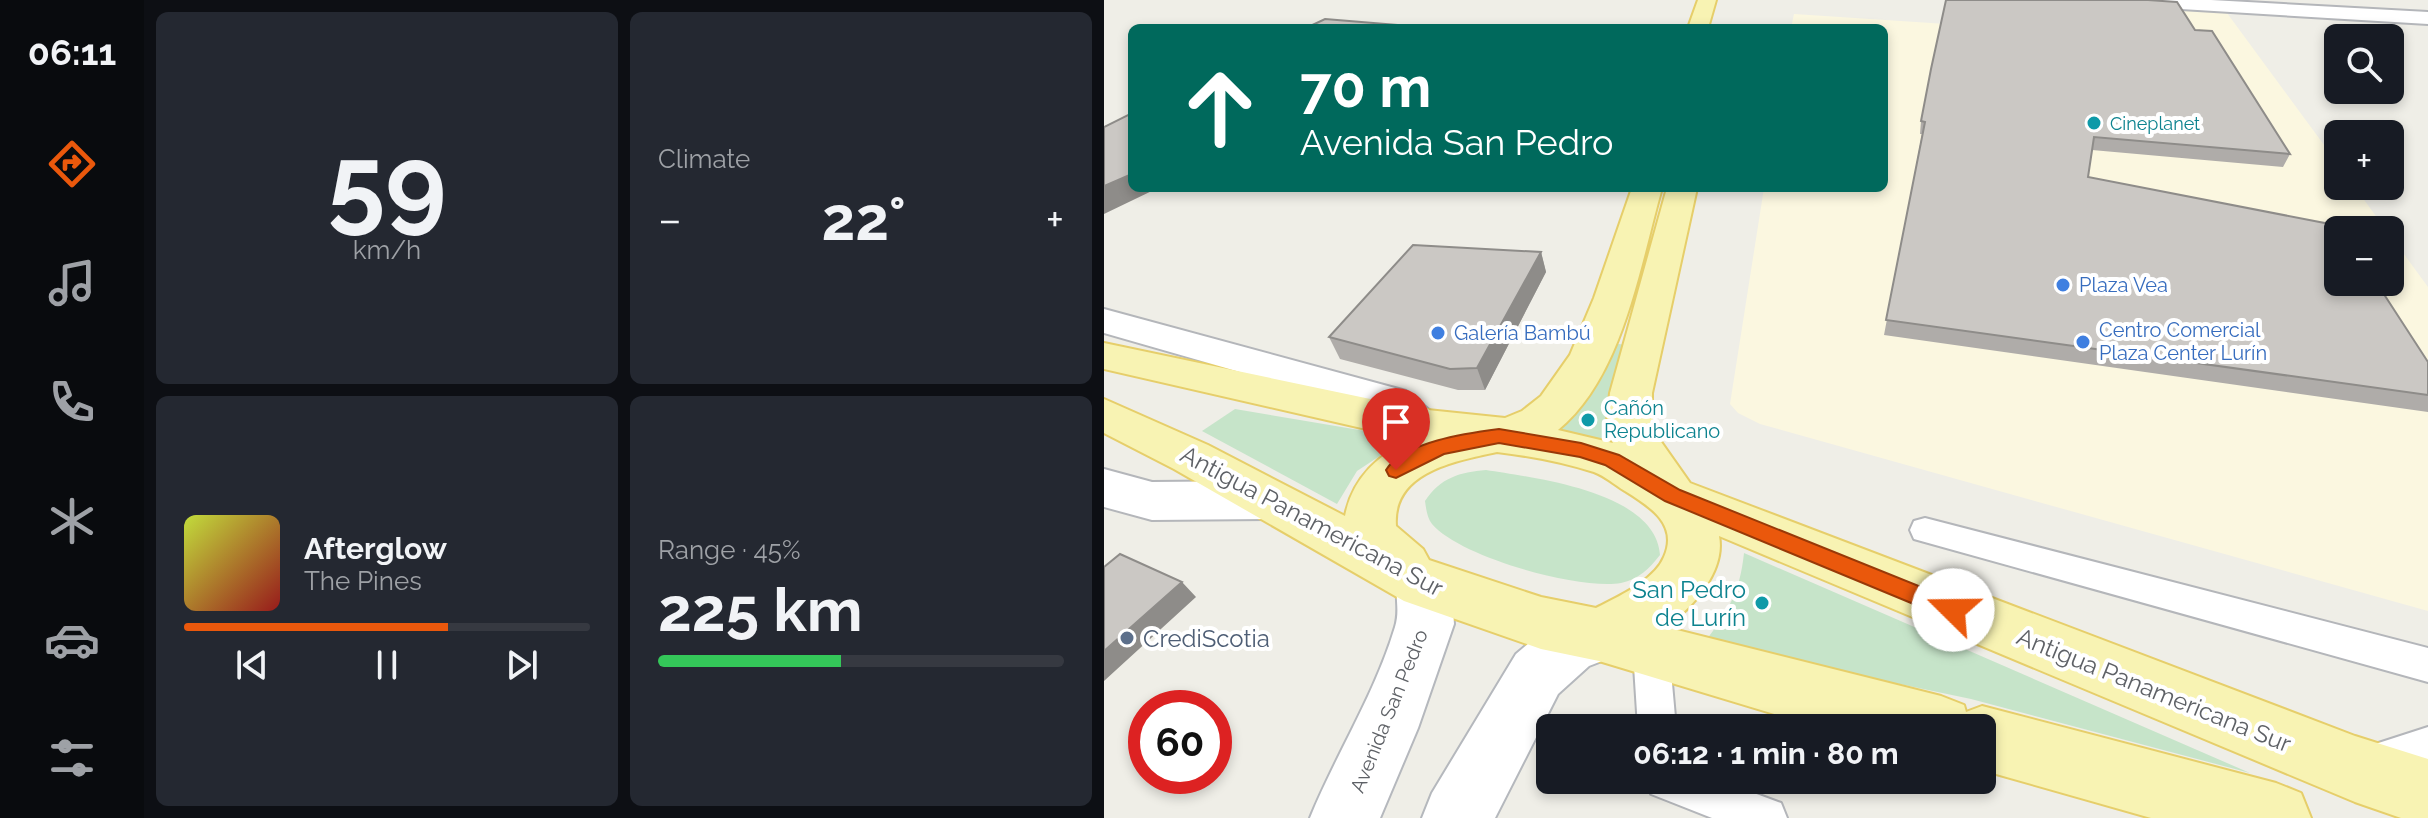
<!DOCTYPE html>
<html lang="en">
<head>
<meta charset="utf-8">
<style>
	body { margin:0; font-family:Raleway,sans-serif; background:#242831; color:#f1f3f6; height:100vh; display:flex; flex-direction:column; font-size:30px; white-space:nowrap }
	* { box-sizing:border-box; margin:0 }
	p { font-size:26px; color:#9ea1a6 }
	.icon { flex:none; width:44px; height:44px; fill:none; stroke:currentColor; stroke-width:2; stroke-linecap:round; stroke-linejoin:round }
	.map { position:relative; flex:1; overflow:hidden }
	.sheet { display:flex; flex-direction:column; gap:12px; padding:12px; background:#0d0f14; width:960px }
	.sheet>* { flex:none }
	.banner { position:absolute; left:24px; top:24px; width:760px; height:168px; border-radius:12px; box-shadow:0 4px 12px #0003; background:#00695c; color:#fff; overflow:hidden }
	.tools { position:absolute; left:1220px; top:24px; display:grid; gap:16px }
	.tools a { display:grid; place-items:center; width:80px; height:80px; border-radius:12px; background:#171b24; box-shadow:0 4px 12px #0003; font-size:40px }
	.speed { position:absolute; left:24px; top:690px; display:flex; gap:16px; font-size:40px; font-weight:700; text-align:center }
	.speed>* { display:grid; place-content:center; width:104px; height:104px; border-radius:50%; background:#171b24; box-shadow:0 4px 12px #0003; line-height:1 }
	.speed .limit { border:12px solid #d22; background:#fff; color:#111 }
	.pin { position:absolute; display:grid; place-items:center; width:68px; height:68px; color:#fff; margin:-82px -34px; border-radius:50% 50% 50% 0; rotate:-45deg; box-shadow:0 0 8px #0007 }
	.pin .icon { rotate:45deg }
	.me { position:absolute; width:88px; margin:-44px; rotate:292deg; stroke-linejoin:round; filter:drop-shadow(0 0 6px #0008) }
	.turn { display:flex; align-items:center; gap:28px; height:168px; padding:0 40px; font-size:36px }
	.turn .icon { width:104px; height:104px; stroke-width:2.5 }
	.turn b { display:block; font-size:56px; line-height:68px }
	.big { font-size:60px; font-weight:700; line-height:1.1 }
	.sheet .tile { flex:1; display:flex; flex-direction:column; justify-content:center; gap:12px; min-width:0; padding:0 28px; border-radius:12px; background:#242831 }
	.sheet .dial { align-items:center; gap:0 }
	.dial b { font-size:104px; line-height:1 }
	.song { display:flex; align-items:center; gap:24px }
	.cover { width:96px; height:96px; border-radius:12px; background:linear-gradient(135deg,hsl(70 70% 55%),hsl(0 70% 35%)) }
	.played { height:8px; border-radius:4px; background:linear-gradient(90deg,#ea580c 65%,#363941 65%) }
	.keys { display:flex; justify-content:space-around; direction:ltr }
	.heat { display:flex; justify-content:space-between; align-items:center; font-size:44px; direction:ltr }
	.charge { height:12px; border-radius:6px; background:linear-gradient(90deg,#34c759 45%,#363941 0) }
	.sheet .tiles { flex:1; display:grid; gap:12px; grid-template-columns:repeat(2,1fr) }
	.trip { position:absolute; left:432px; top:714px; width:460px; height:80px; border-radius:12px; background:#171b24; box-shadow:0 4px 12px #0003; font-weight:700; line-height:80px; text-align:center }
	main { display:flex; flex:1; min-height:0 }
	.tab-bar { display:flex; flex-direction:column; width:144px; justify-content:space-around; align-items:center; background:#090b0e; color:#9ea1a6 }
	.tab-bar .icon { width:56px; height:56px }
	.tab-bar .selected { color:#ea580c }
	.tab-bar b { font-size:36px; color:#f1f3f6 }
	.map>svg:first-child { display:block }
	.commercial { fill:#fbf7e0 }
	.green { fill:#c6e4c9 }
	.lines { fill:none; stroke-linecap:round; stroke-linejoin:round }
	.lane-casing { stroke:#b4b6ba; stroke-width:4 }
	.street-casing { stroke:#b4b6ba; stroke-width:4 }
	.secondary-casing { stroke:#b5b8bd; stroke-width:4 }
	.primary-casing { stroke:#e6ce6a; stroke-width:4 }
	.lane { fill:#fff; fill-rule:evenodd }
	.street { fill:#fff; fill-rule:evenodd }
	.secondary { fill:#fff; fill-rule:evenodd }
	.primary { fill:#f8f3b3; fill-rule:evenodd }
	.wall { fill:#afaca9 }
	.shaded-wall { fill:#8e8c89 }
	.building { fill:#cbc8c4; stroke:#8e8c89; stroke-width:2 }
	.route { fill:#ea580c; stroke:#983908; stroke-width:2 }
	.culture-dot { fill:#0f9aa8; stroke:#fff; stroke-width:3 }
	.shop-dot { fill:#3f7fe0; stroke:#fff; stroke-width:3 }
	.service-dot { fill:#5c6f8a; stroke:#fff; stroke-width:3 }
	.labels { text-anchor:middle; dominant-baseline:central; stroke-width:8; stroke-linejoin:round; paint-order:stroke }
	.far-culture-label { font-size:18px; fill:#0d838f; stroke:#fff; text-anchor:start }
	.shop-label { font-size:20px; fill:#366cbe; stroke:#fff; text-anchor:start }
	.culture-label { font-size:20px; fill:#0d838f; stroke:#fff; text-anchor:start }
	.street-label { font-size:20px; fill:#5e6166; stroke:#fff }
	.near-street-label { font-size:24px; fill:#5e6166; stroke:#fff }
	.near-culture-label { font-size:24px; fill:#0d838f; stroke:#fff; text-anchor:end }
	.near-service-label { font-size:24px; fill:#4e5e75; stroke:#fff; text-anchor:start }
</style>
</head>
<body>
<main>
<nav class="tab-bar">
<b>06:11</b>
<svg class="icon selected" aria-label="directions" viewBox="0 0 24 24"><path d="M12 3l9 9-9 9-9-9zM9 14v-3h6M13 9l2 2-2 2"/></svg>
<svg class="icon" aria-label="music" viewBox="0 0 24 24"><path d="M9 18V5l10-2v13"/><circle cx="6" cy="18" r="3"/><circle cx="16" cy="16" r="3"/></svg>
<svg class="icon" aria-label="phone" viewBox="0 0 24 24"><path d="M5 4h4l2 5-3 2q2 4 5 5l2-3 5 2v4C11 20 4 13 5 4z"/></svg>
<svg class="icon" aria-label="climate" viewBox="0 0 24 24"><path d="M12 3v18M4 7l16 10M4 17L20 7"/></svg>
<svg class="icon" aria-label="car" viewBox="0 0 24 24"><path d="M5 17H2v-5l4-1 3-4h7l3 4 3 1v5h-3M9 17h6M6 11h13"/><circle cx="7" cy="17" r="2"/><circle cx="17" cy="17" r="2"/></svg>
<svg class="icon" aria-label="filters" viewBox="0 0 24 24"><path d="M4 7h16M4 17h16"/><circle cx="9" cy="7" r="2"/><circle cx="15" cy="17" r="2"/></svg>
</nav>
<section class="sheet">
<div class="tiles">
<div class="tile dial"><b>59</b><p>km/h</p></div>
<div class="tile"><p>Climate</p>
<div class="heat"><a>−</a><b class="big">22°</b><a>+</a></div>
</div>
<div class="tile">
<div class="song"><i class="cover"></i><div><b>Afterglow</b><p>The Pines</p></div></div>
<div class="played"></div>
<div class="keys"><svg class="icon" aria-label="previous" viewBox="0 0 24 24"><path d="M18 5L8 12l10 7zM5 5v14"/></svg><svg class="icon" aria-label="pause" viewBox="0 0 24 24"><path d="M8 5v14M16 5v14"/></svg><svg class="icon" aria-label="next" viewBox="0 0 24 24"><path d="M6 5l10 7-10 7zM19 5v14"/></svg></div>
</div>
<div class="tile"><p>Range · 45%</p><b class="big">225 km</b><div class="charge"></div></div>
</div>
</section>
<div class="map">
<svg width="1324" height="818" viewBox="0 0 1324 818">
	<rect width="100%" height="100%" fill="#efeee7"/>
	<path class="commercial" d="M1068,4L1090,11L1123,13L1234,164V186H1250L1282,230H1234V282H1286V235L1324,287V611L656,424L634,413L626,404L660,188H780V28H687L690,14L1040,37Z"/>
	<path class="green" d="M502,343L526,345L503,417L515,442L438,430Z
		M131,409L303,438L253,471L233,504L98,431Z
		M382,470C432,478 552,492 556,555C545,569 535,579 517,583C474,590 356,557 328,524C323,518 322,508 321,501C336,478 356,472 382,470Z
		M640,553L1146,773L867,699L600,643C624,612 636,592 640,553Z"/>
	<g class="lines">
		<g class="lane-casing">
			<path id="lane" d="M821,518L1324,648V682L810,539L806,530L810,521Z
				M547,634L559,639L565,650L572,728H534L529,650L535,639Z
				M1324,727V765L1270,783L1256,777L1250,763L1256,749Z
				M541,780H615L677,803L683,818H608L547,794Z"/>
		</g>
		<g class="street-casing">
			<path id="street" d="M1002,0H1107L1324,12V24L1011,5Z
				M0,309L302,391L330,414L337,425L330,436C302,444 291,429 272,411L0,333Z
				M0,469L48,482L163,481L181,486L188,500L181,514L163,519L48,520L0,507Z"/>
		</g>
		<g class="secondary-casing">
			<path id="secondary" d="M319,560L338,567L347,584L350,624L314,728L276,818H206C232,754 271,694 291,627C298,604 286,594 300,567Z
				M495,609L516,616L524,635L516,654L485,666L454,694L391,818H318L328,793L412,654L443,628Z"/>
		</g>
		<g class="primary-casing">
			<path id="primary" d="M594,0H612L604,28H584Z
				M528,188H558C536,265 519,377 454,430L509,443L502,431L506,393L563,188H593L548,393V429L586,483L1251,736L1324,759V818H1297L1251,802L615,536C622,571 588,609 561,627L837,696L860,705L862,712L878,706L1172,783L1197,793L1207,818H1047L878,770V728H717L495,661L437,649L300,601L70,469L0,433V399L104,445L241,516C248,479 275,452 310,440L0,369V343L314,409L401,418L418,411L437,396L466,355L490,298ZM393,452C426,456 458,462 490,472C501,476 511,485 521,491C545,506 575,524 560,557C550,581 513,597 492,608L437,597L325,560L319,549L292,526C288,471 353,461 393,452Z"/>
		</g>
		<use href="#lane" class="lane"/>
		<use href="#street" class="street"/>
		<use href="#secondary" class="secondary"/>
		<use href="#primary" class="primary"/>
	</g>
	<path class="wall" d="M1091,30L1186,154L1179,167L988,150L984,177L1324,395V412L780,335L818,134H816L817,121Z
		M437,252L442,272L381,390H354L236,359L225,337Z"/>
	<path class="shaded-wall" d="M28,174V188H54L0,214V186Z
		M437,252L442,272L381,390L373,368Z
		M78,582L92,597L0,681V651Z"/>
	<path class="building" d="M842,0H1044L1073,2L1091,30L1108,31L1186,154L990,137L984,177L1236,226L1238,230H1234V282H1272L1324,362V395L782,320L821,122L817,121L827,69Z
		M221,19L330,28H202Z
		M28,113V174L0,186V127Z
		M309,245L437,252L373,368L346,369L225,337Z
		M16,554L78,582L0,651V567Z"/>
	<path class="route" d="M395,429L477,443L515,455L576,490L857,603L861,610L857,617L849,620L841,617L561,501L501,465L476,457L395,443L340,454L292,478L285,476L282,470C299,442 364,433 395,429Z"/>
	<g class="culture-dot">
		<circle cx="990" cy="123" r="8"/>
		<circle cx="484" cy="420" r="8"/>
		<circle cx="658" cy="603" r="8"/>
	</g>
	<g class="shop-dot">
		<circle cx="959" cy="285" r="8"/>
		<circle cx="334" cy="333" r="8"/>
		<circle cx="979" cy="342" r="8"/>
	</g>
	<circle class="service-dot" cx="23" cy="638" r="8"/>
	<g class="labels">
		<g class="far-culture-label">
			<text x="1006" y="123">Cineplanet</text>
		</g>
		<g class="shop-label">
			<text x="975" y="285">Plaza Vea</text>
			<text x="995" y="330">Centro Comercial<tspan x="995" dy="23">Plaza Center Lurín</tspan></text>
			<text x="350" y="333">Galería Bambú</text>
		</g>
		<g class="culture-label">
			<text x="500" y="408">Cañón<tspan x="500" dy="23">Republicano</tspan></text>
		</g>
		<g class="street-label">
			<text transform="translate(285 711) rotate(-68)">Avenida San Pedro</text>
		</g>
		<g class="near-street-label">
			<text transform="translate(208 521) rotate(28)">Antigua Panamericana Sur</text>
			<text transform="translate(1050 690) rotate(22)">Antigua Panamericana Sur</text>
		</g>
		<g class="near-culture-label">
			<text x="642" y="589">San Pedro<tspan x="642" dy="28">de Lurín</tspan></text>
		</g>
		<g class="near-service-label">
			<text x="39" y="638">CrediScotia</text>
		</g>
	</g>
</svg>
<div class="tools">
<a><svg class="icon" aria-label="search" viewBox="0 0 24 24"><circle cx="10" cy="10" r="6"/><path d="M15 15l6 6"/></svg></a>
<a>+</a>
<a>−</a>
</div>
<div class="speed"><div class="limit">60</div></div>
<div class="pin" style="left:292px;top:470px;background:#d93025"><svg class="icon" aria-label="arrive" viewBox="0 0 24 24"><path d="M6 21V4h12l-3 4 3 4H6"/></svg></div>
<svg class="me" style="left:849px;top:610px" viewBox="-20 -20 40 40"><circle r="19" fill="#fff"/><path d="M0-13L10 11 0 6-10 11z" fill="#ea580c"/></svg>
<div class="trip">06:12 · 1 min · 80 m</div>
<div class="banner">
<div class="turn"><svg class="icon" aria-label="ahead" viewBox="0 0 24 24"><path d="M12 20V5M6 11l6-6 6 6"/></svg><div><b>70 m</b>Avenida San Pedro</div></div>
</div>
</div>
</main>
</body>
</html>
